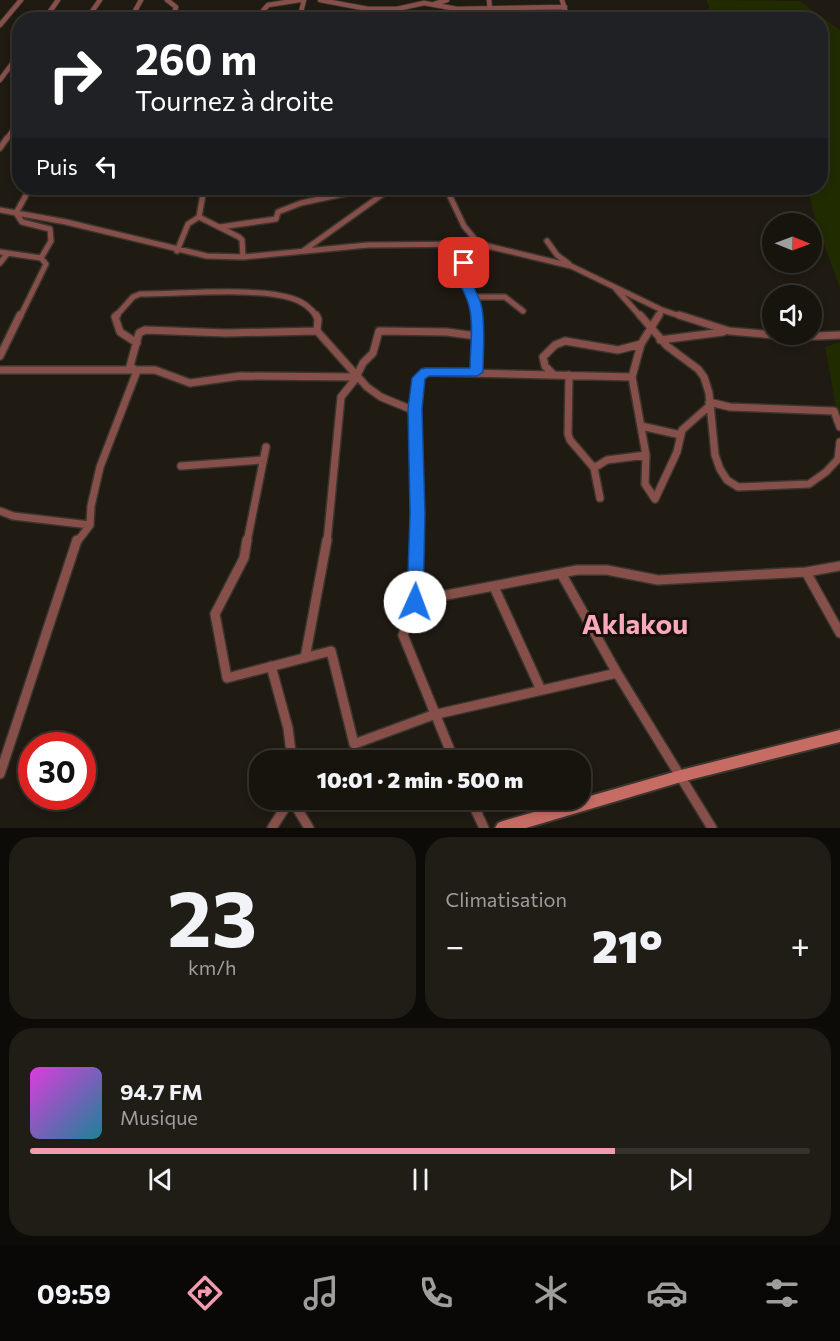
<!DOCTYPE html>
<html lang="fr">
<head>
<meta charset="utf-8">
<style>
	body { margin:0; font-family:Commissioner,sans-serif; background:#201d17; color:#f1f3f6; height:100vh; display:flex; flex-direction:column; font-size:22px; white-space:nowrap }
	* { box-sizing:border-box; margin:0 }
	p { font-size:20px; color:#9e9e9e }
	.icon { flex:none; width:33px; height:33px; fill:none; stroke:currentColor; stroke-width:2; stroke-linecap:round; stroke-linejoin:round }
	.map { position:relative; height:828px; overflow:hidden }
	.side { display:flex; flex-direction:column; gap:9px; padding:9px; background:#0d0b08; flex:1 }
	.side>* { flex:none }
	.hud { position:absolute; left:12px; top:12px; width:816px; height:183px; border-radius:24px; box-shadow:0 3px 9px #0003,0 0 0 2px #36332e; background:#202124; color:#fff; overflow:hidden }
	.needle { width:39px; rotate:91deg }
	.controls { position:absolute; left:762px; top:213px; display:grid; gap:12px }
	.controls a { display:grid; place-items:center; width:60px; height:60px; border-radius:50%; background:#17140e; box-shadow:0 3px 9px #0003,0 0 0 2px #36332e; font-size:30px }
	.speed { position:absolute; left:18px; top:732px; display:flex; gap:12px; font-size:30px; font-weight:700; text-align:center }
	.speed>* { display:grid; place-content:center; width:78px; height:78px; border-radius:50%; background:#17140e; box-shadow:0 3px 9px #0003,0 0 0 2px #36332e; line-height:1 }
	.speed .limit { border:9px solid #d22; background:#fff; color:#111 }
	.pin { position:absolute; display:grid; place-items:center; width:51px; height:51px; color:#fff; margin:-26px; border-radius:12px; box-shadow:0 3px 9px #0006 }
	.me { position:absolute; width:66px; margin:-33px; rotate:2deg; stroke-linejoin:round; filter:drop-shadow(0 0 4px #0008) }
	.turn { display:flex; align-items:center; gap:21px; height:126px; padding:0 24px; font-size:27px }
	.turn .icon { width:78px; height:78px; stroke-width:2.5 }
	.turn b { display:block; font-size:42px; line-height:51px }
	.then { display:flex; align-items:center; height:57px; padding:0 24px; background:#0003; gap:12px; font-size:22px }
	.big { font-size:45px; font-weight:800; line-height:1.1 }
	.side .card { flex:1; display:flex; flex-direction:column; justify-content:center; gap:9px; min-width:0; padding:0 21px; border-radius:24px; background:#201d17 }
	.side .dial { align-items:center; gap:0 }
	.dial b { font-size:78px; line-height:1 }
	.song { display:flex; align-items:center; gap:18px }
	.cover { width:72px; height:72px; border-radius:9px; background:linear-gradient(135deg,hsl(300 70% 55%),hsl(190 70% 35%)) }
	.played { height:6px; border-radius:3px; background:linear-gradient(90deg,#f29aae 75%,#36332e 75%) }
	.keys { display:flex; justify-content:space-around; direction:ltr }
	.heat { display:flex; justify-content:space-between; align-items:center; font-size:33px; direction:ltr }
	.side .tiles { flex:1; display:grid; gap:9px; grid-template-columns:1fr 1fr }
	.card:last-child { grid-column:span 2 }
	.trip { position:absolute; left:249px; top:750px; width:342px; height:60px; border-radius:24px; background:#17140e; box-shadow:0 3px 9px #0003,0 0 0 2px #36332e; font-weight:800; line-height:60px; text-align:center }
	.tabs { display:flex; height:96px; justify-content:space-around; align-items:center; background:#090806; color:#9e9e9e }
	.tabs .icon { width:42px; height:42px }
	.tabs .selected { color:#f29aae }
	.tabs b { font-size:27px; color:#f1f3f6 }
	.map>svg:first-child { display:block }
	.green { fill:#212b00 }
	.lines { fill:none; stroke-linecap:round; stroke-linejoin:round }
	.street-far3-casing { stroke:#3a352d; stroke-width:6 }
	.street-far2-casing { stroke:#3a352d; stroke-width:8 }
	.street-far1-casing { stroke:#3a352d; stroke-width:10 }
	.street-casing { stroke:#3a352d; stroke-width:12 }
	.secondary-casing { stroke:#3a352d; stroke-width:4 }
	.street-far3 { stroke:#874f4a; stroke-width:4.5 }
	.street-far2 { stroke:#874f4a; stroke-width:5 }
	.street-far1 { stroke:#874f4a; stroke-width:7 }
	.street { stroke:#874f4a; stroke-width:9 }
	.secondary { fill:#c66c64; fill-rule:evenodd }
	.route { fill:#1a73e8; stroke:#114b97; stroke-width:1.5 }
	.labels { text-anchor:middle; dominant-baseline:central; stroke-width:6; stroke-linejoin:round; paint-order:stroke }
	.near-quarter-label { font-size:28px; font-weight:bold; fill:#fba8ba; stroke:#161109 }
</style>
</head>
<body>
<div class="map">
<svg width="840" height="828" viewBox="0 0 840 828">
	<rect width="100%" height="100%" fill="#1f1a12"/>
	<path class="green" d="M706,0L800,1L840,30V288L817,225L807,188H820V20L713,19L707,12L709,7Z
		M840,342V419L836,407L825,347Z"/>
	<g class="lines">
		<g class="street-far3-casing">
			<path id="street-far3" d="M167,0L176,7L172,20
				M320,0L368,9H397L424,3L457,9L565,7
				M489,0L491,20
				M562,0L568,19L636,20
				M434,4L447,0
				M44,20L58,0
				M86,20L100,0
				M130,20L141,0
				M255,20L268,5L300,0
				M299,20L304,0
				M388,20L397,9
				M0,25L21,0
				M0,80L20,53
				M6,140L20,119"/>
		</g>
		<g class="street-far2-casing">
			<path id="street-far2" d="M0,148L7,138
				M30,188L16,213L22,222L50,229L51,241L41,258
				M213,188L203,194L199,217L239,237L242,240L243,257
				M446,188L464,226L479,244L463,267C466,284 476,299 476,317
				M0,210L66,222L207,256L243,257L368,245L479,244L571,266L662,310L683,317
				M220,227L276,219L278,212L301,203L371,188
				M547,241L557,255L569,264
				M177,251L188,224L199,217
				M303,251L383,194V188
				M0,252L41,258L46,264L20,317
				M0,263L7,254
				M616,289L641,317
				M472,297H505L523,311
				M115,317L133,297L140,294C182,294 253,287 291,298C302,301 311,308 317,317
				M658,317L662,310"/>
		</g>
		<g class="street-far1-casing">
			<path id="street-far1" d="M117,315L115,317L120,332L137,343
				M316,315L318,319L317,331L367,387L381,397L415,411
				M476,315L477,372
				M640,315L667,346L698,369L704,377L709,393L715,455L720,469L727,480L738,487L809,484L826,472L838,459L840,442
				M679,315L729,331L797,337L839,335
				M660,340L723,332
				M0,356L20,315
				M0,370H155L190,383L240,376L357,377
				M357,375L363,363L373,353L379,331L447,332L476,336
				M554,375L545,366L543,357L555,345L565,341L618,350L641,344
				M569,375L568,434L570,440L594,468L600,498
				M709,402L730,407L834,411L840,427
				M641,426L681,435
				M646,455L632,377L641,344L659,315
				M181,466L262,460
				M594,468L607,460L646,455L645,484L655,499
				M655,499L677,452L682,430L708,407
				M0,511L13,516L90,525
				M77,542L90,525L91,506L100,467L137,371L130,366L139,333L145,330L226,333L317,331
				M247,542L266,447
				M327,542L341,397L357,377
				M417,542L415,409L419,378L426,372L632,377"/>
		</g>
		<g class="street-casing">
			<path id="street" d="M247,540L244,558L215,614L227,678L331,651L354,744L433,715L617,673
				M417,540L415,601L403,635L454,760
				M806,572L840,633
				M561,573L617,673L712,828
				M494,587L541,690
				M415,601L577,570H607L658,580L806,572L840,566
				M305,658L327,540
				M271,666L288,728L292,760
				M0,774L77,540
				M292,800L309,828
				M471,800L484,828
				M272,828L290,800"/>
		</g>
		<g class="secondary-casing">
			<path id="secondary" d="M840,730V742L681,782L526,828H495L498,823L503,821L681,770Z"/>
		</g>
		<use href="#street-far3" class="street-far3"/>
		<use href="#street-far2" class="street-far2"/>
		<use href="#street-far1" class="street-far1"/>
		<use href="#street" class="street"/>
		<use href="#secondary" class="secondary"/>
	</g>
	<path class="route" d="M464,260L470,263C465,277 477,291 481,304C486,322 483,353 483,372L477,376H429L425,379L422,409L425,514L423,602L421,606L415,608L409,606L407,602L410,514L408,409L412,378L421,369L426,368H470C470,349 474,325 469,306C466,291 451,276 460,261Z"/>
	<g class="labels">
		<g class="near-quarter-label">
			<text x="635" y="623">Aklakou</text>
		</g>
	</g>
</svg>
<div class="controls">
<a><svg class="needle" viewBox="-14 -14 28 28"><path d="M0-13l5 13h-10z" fill="#e53935"/><path d="M0 13l5-13h-10z" fill="#9e9e9e"/></svg></a>
<a><svg class="icon" aria-label="sound" viewBox="0 0 24 24"><path d="M4 9h4l5-4v14l-5-4H4zM17 9q2 3 0 6"/></svg></a>
</div>
<div class="speed"><div class="limit">30</div></div>
<div class="pin" style="left:464px;top:263px;background:#d93025"><svg class="icon" aria-label="arrive" viewBox="0 0 24 24"><path d="M6 21V4h12l-3 4 3 4H6"/></svg></div>
<svg class="me" style="left:415px;top:602px" viewBox="-20 -20 40 40"><circle r="19" fill="#fff"/><path d="M0-13L10 11 0 6-10 11z" fill="#1a73e8"/></svg>
<div class="trip">10:01 · 2 min · 500 m</div>
<div class="hud">
<div class="turn"><svg class="icon" aria-label="right" viewBox="0 0 24 24"><path d="M7 20v-9h11M14 6l5 5-5 5"/></svg><div><b>260 m</b>Tournez à droite</div></div>
<div class="then">Puis<svg class="icon" aria-label="left" viewBox="0 0 24 24"><path d="M17 20v-9H6M10 6l-5 5 5 5"/></svg></div>
</div>
</div>
<section class="side">
<div class="tiles">
<div class="card dial"><b>23</b><p>km/h</p></div>
<div class="card"><p>Climatisation</p>
<div class="heat"><a>−</a><b class="big">21°</b><a>+</a></div>
</div>
<div class="card">
<div class="song"><i class="cover"></i><div><b>94.7 FM</b><p>Musique</p></div></div>
<div class="played"></div>
<div class="keys"><svg class="icon" aria-label="previous" viewBox="0 0 24 24"><path d="M18 5L8 12l10 7zM5 5v14"/></svg><svg class="icon" aria-label="pause" viewBox="0 0 24 24"><path d="M8 5v14M16 5v14"/></svg><svg class="icon" aria-label="next" viewBox="0 0 24 24"><path d="M6 5l10 7-10 7zM19 5v14"/></svg></div>
</div>
</div>
</section>
<nav class="tabs">
<b>09:59</b>
<svg class="icon selected" aria-label="directions" viewBox="0 0 24 24"><path d="M12 3l9 9-9 9-9-9zM9 14v-3h6M13 9l2 2-2 2"/></svg>
<svg class="icon" aria-label="music" viewBox="0 0 24 24"><path d="M9 18V5l10-2v13"/><circle cx="6" cy="18" r="3"/><circle cx="16" cy="16" r="3"/></svg>
<svg class="icon" aria-label="phone" viewBox="0 0 24 24"><path d="M5 4h4l2 5-3 2q2 4 5 5l2-3 5 2v4C11 20 4 13 5 4z"/></svg>
<svg class="icon" aria-label="climate" viewBox="0 0 24 24"><path d="M12 3v18M4 7l16 10M4 17L20 7"/></svg>
<svg class="icon" aria-label="car" viewBox="0 0 24 24"><path d="M5 17H2v-5l4-1 3-4h7l3 4 3 1v5h-3M9 17h6M6 11h13"/><circle cx="7" cy="17" r="2"/><circle cx="17" cy="17" r="2"/></svg>
<svg class="icon" aria-label="filters" viewBox="0 0 24 24"><path d="M4 7h16M4 17h16"/><circle cx="9" cy="7" r="2"/><circle cx="15" cy="17" r="2"/></svg>
</nav>
</body>
</html>
